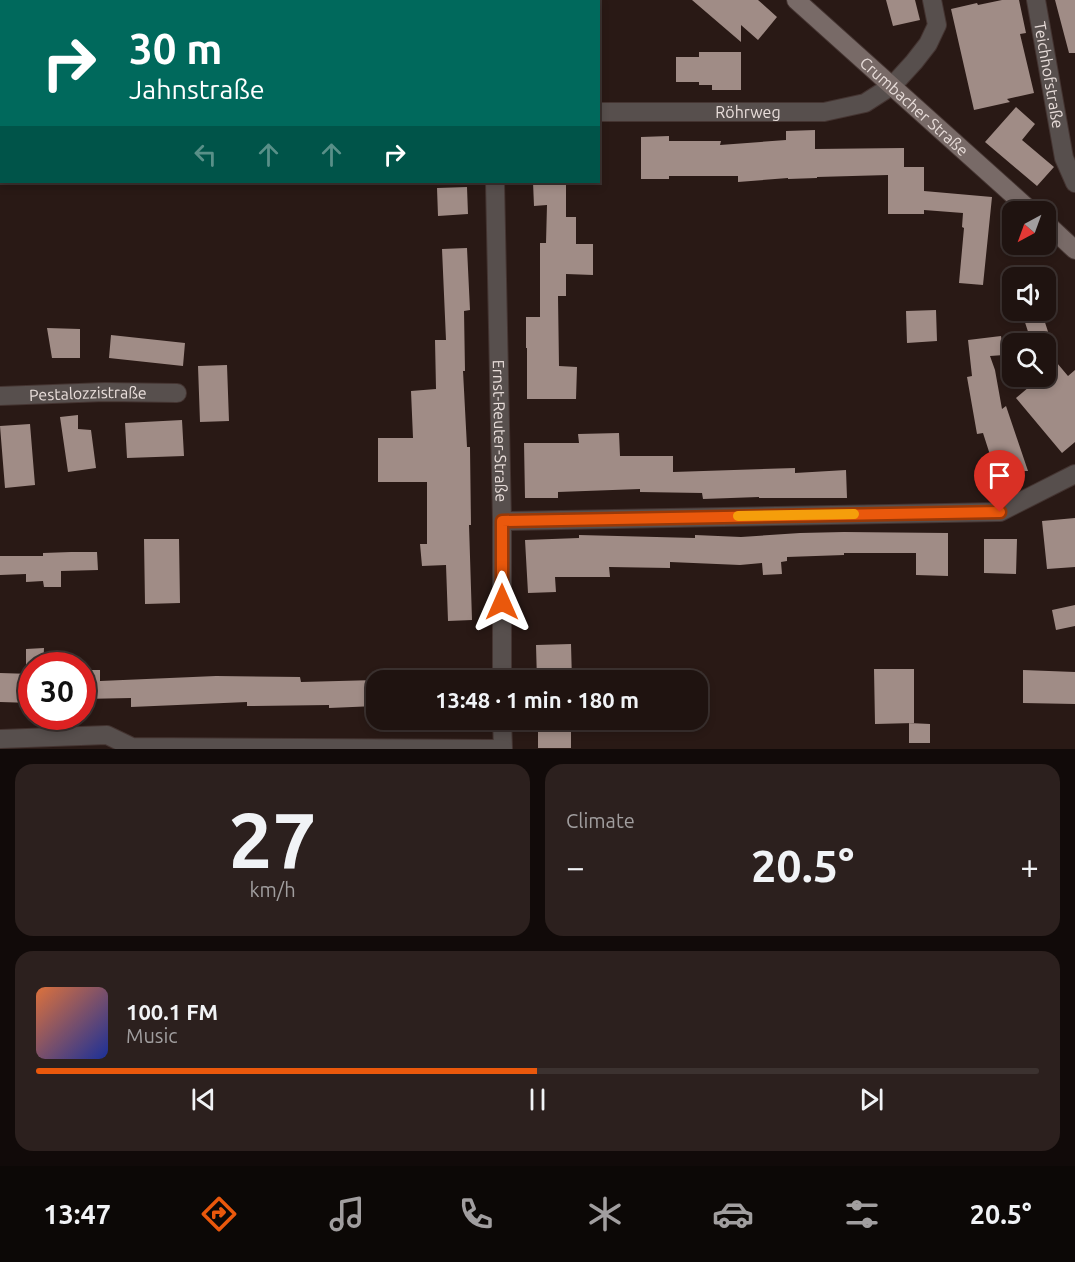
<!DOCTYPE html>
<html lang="en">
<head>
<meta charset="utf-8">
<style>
	body { margin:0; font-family:Ubuntu,sans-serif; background:#2c201e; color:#f1f3f6; height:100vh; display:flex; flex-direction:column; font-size:22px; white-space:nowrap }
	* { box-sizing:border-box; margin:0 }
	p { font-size:20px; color:#a19e9f }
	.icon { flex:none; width:33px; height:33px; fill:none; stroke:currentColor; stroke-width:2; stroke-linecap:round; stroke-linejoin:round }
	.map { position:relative; height:749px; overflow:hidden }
	.drawer { display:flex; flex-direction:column; gap:15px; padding:15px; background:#110a09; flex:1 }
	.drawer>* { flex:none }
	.hud { position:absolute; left:0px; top:0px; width:600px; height:183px; box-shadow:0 3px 9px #0003,0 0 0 2px #3c3230; background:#00695c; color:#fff; overflow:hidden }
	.needle { width:39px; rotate:221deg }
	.fabs { position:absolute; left:1002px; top:201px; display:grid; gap:12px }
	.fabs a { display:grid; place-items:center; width:54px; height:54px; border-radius:12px; background:#1f1310; box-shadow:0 3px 9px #0003,0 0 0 2px #3c3230; font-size:30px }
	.speed { position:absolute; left:18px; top:652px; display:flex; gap:12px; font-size:30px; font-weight:700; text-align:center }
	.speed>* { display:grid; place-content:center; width:78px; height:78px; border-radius:50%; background:#1f1310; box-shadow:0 3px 9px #0003,0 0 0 2px #3c3230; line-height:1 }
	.speed .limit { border:9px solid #d22; background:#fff; color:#111 }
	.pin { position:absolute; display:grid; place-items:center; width:51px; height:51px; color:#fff; margin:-62px -26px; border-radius:50% 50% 50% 0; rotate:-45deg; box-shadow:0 0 6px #0007 }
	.pin .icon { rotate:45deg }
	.me { position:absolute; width:66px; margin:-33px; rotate:0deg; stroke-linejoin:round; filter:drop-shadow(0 0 4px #0008) }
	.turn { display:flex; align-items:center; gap:21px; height:126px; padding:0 30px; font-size:27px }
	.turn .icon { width:78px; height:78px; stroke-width:2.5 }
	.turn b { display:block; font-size:42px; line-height:51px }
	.lanes { display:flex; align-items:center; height:57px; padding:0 30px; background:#0003; justify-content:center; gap:30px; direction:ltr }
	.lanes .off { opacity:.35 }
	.big { font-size:45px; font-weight:700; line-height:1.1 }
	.drawer .tile { flex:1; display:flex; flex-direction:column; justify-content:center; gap:9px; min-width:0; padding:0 21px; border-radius:18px; background:#2c201e }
	.drawer .dial { align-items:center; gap:0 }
	.dial b { font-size:78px; line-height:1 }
	.song { display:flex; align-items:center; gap:18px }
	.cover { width:72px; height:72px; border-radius:9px; background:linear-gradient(135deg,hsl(20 70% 55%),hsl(230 70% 35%)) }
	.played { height:6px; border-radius:3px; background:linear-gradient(90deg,#ea580c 50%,#3c3230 50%) }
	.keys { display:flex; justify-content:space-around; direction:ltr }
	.heat { display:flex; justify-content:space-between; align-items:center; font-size:33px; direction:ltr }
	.drawer .tiles { flex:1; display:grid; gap:15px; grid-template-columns:1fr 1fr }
	.tile:last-child { grid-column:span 2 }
	.trip { position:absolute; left:366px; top:670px; width:342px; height:60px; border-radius:18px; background:#1f1310; box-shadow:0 3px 9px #0003,0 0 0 2px #3c3230; font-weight:700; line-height:60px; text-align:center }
	.dock { display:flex; height:96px; justify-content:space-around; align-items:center; background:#0c0806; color:#a19e9f }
	.dock .icon { width:42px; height:42px }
	.dock .selected { color:#ea580c }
	.dock b { font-size:27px; color:#f1f3f6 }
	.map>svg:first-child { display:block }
	.building { fill:#a08c86 }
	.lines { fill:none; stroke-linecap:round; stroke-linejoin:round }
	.street-casing { stroke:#443431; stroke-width:20 }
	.secondary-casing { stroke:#443431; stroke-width:20 }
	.street { stroke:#574f4d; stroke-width:18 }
	.secondary { stroke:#786a67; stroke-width:18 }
	.route-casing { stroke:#983908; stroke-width:15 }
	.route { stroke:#ea580c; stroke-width:10 }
	.slow { stroke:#f59e0b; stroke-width:10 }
	.labels { text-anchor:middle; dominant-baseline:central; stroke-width:6; stroke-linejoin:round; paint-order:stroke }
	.street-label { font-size:16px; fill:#e8ddda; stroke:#0d0605 }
</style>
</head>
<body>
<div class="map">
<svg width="1075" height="749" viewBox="0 0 1075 749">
	<rect width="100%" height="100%" fill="#291915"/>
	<path class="building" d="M692,0H758L777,17L758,40L741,25V42Z
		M886,0H915L920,20L893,26Z
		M1002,0H1019L1026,33L1020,34L1034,93L1007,99L1010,102L974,110L951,9L977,3L978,5Z
		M1055,0H1075V53H1069Z
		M699,52H741V90H712V85H699V82H676V57H699Z
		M1016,107L1035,124L1022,140L1054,167L1037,186L985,142Z
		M815,130V149L904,148V167H924V191L992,197L983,285L959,283L964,228L962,227L963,213L924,210V214H888V175L817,177V178L788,179V178L738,182V176H669V179H641V137L669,136V141H721L720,145L786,140V131Z
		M533,182H566V217H576V244H593V275L566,274V296H558L559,366L577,367L576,399H527V348H526V317H540V243H546L547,205L534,206Z
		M467,187L468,214L438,216L437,188Z
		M467,248L470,310L464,311L465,371H463L467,447H470L471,525H469L472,620L448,621L446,565L422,566L420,544H427V482H378V438H413L411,391L436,389L435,340H446L442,249Z
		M936,310L937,341L907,343L906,311Z
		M1021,310H1041L1052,344H1032Z
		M47,328L80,329V358H52Z
		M111,335L185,343L183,366L109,358Z
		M1001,336L1004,355L990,356L995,370L1002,409L1006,406L1028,471H1019V483L1001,489L983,433L977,434L967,377L972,376L968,340Z
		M1046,350L1068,376L1075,370V442L1062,453L1016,398L1042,376H1046Z
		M227,365L229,421L200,422L198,366Z
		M78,415V429L91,430L96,468L68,472L60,417Z
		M182,420L184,456L127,458L125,423Z
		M30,424L35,485L5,488L0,426Z
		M619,433L620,456H673V472L795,468V473L846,470L847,498H759V497L703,499L702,493L640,492V489L558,492V498H525L524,443H579L578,434Z
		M1075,518V567L1047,569L1042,521Z
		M844,532L948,533V576L916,575V553H844V555L787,557V561L781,562L782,574L763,575L762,563L740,565L670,562V568L609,567L610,577H555L556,592L528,593L525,540L579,538V535L695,538V535L741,537L800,533Z
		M144,539H179L180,603L145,604Z
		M984,539H1017L1016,574L984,573Z
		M71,552H97L98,570L61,571V587H44L43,581L26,582V574L0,575V556H43V553Z
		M1075,605V626L1056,630L1052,610Z
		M571,644L572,681H537L536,645Z
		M44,648L43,666H26V649Z
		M874,669H914V723L875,724Z
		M82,670H100V681L216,676L300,677L301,682L376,680V706L329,708V705L247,706V702L131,707V698L82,699Z
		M1023,670L1075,672V704L1023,703Z
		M0,673L32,674V703L0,702Z
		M538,720H571V748H538Z
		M909,723L930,724V743H909Z"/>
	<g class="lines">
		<g class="street-casing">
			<g id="street">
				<path id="s1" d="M1036,0L1064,158L1075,183"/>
				<path d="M49,2V0"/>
				<path d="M494,2V0"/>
				<path d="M0,61H2"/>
				<path id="s2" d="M598,112H824L865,103L893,85L914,62L928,44L937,25L932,0"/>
				<path id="s3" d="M495,182L502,521V681"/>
				<path id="s4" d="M0,396L105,392L177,393"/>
				<path d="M502,521L1000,512L1075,474"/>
				<path d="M502,720L503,749"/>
				<path d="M0,739L107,735L132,747L503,749"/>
			</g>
		</g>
		<g class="secondary-casing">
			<g id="secondary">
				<path id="s5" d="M796,0L1032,212"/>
				<path d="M1046,223L1075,250"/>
			</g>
		</g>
		<use href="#street" class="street"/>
		<use href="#secondary" class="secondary"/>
	</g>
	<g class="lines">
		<g class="route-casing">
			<path id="route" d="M502,602V521L1000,512"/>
		</g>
		<use href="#route" class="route"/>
		<path class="slow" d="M738,516L854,514"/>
	</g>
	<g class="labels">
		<g class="street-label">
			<text stroke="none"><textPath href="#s1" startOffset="76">Teichhofstraße</textPath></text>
			<text stroke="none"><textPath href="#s5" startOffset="159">Crumbacher Straße</textPath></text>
			<text stroke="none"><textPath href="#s2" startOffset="150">Röhrweg</textPath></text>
			<text stroke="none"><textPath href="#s4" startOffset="88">Pestalozzistraße</textPath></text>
			<text stroke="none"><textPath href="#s3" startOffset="249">Ernst-Reuter-Straße</textPath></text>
		</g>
	</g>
</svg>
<div class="fabs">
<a><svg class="needle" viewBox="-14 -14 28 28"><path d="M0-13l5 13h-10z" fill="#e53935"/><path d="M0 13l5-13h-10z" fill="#a19e9f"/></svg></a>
<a><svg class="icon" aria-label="sound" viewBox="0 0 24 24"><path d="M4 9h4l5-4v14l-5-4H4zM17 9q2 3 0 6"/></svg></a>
<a><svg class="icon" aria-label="search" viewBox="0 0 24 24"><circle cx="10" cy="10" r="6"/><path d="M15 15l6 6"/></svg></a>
</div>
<div class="speed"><div class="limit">30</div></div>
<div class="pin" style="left:1000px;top:512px;background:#d93025"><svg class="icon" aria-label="arrive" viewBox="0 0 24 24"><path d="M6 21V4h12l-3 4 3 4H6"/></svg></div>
<svg class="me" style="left:502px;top:602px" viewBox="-20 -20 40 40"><path d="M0-17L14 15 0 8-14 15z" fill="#ea580c" stroke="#fff" stroke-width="4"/></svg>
<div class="trip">13:48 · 1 min · 180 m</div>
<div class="hud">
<div class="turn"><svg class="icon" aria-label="right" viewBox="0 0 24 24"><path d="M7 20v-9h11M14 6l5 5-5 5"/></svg><div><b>30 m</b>Jahnstraße</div></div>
<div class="lanes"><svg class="icon off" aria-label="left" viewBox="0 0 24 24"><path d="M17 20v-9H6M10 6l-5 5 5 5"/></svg><svg class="icon off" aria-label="ahead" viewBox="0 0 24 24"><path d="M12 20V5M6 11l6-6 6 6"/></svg><svg class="icon off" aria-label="ahead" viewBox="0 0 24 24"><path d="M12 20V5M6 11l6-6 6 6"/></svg><svg class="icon" aria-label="right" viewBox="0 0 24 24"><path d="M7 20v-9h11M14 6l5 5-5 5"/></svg></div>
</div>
</div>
<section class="drawer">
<div class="tiles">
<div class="tile dial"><b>27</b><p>km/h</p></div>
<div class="tile"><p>Climate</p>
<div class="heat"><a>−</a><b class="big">20.5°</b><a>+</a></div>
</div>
<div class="tile">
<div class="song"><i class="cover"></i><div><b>100.1 FM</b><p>Music</p></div></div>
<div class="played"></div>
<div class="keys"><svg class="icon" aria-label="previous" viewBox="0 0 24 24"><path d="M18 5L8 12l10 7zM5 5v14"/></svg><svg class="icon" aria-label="pause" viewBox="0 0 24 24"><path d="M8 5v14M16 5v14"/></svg><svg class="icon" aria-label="next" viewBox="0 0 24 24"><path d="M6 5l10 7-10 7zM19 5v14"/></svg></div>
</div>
</div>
</section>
<nav class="dock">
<b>13:47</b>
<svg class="icon selected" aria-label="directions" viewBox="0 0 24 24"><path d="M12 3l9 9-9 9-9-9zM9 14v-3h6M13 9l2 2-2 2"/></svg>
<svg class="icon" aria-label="music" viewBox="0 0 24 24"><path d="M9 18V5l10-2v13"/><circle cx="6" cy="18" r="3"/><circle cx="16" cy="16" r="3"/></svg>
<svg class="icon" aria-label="phone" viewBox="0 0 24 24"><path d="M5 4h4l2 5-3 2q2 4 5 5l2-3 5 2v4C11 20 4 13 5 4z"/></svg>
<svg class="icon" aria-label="climate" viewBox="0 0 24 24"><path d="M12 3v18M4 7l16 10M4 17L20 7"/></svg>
<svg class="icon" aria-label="car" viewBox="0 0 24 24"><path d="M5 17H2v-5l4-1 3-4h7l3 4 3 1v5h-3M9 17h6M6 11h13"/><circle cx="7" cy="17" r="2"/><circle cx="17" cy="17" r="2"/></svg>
<svg class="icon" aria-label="filters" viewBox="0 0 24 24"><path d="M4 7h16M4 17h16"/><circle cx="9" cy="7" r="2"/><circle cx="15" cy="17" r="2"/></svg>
<b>20.5°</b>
</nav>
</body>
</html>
